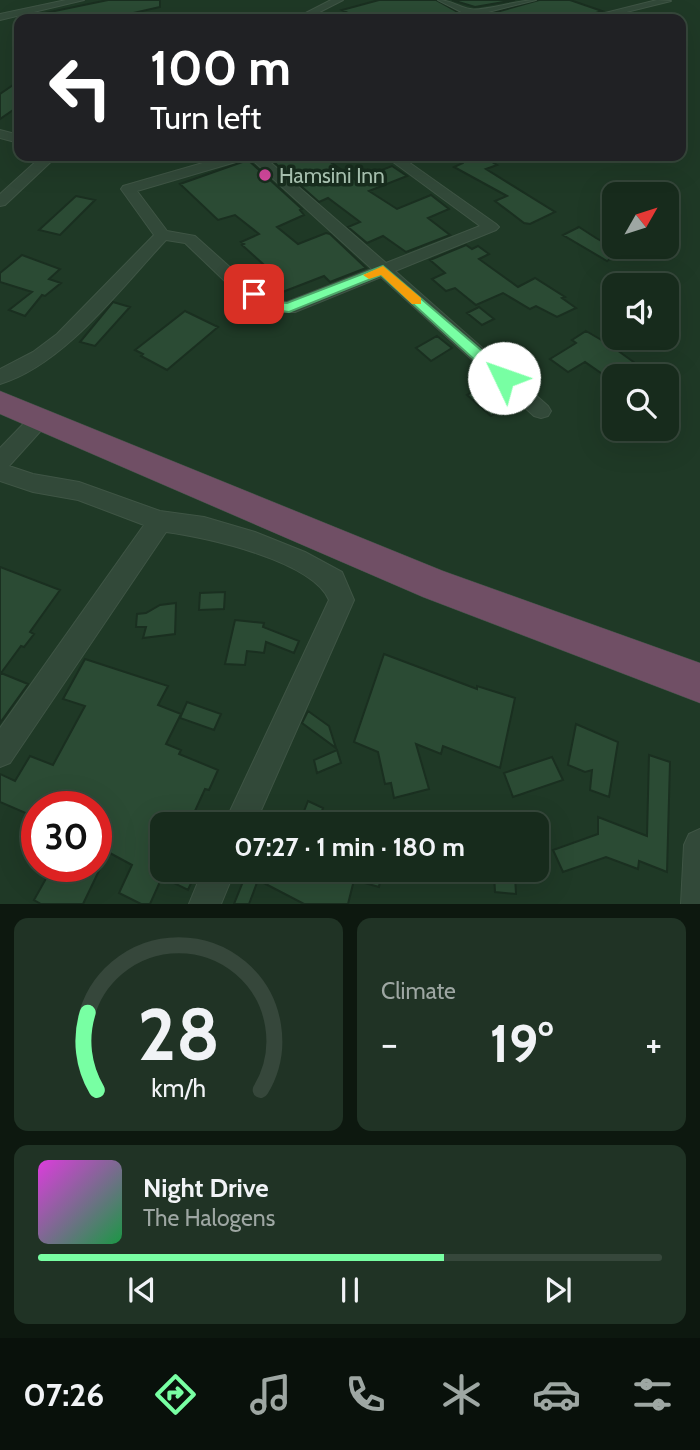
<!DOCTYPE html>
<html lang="en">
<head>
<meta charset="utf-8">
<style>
	body { margin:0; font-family:Cabin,sans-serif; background:#203325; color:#f1f3f6; height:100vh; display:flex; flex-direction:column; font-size:26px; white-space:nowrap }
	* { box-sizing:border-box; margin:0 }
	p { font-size:23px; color:#9ea7a3 }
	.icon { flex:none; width:38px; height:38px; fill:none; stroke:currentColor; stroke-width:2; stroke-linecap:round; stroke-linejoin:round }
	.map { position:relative; height:904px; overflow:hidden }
	.details { display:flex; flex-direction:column; gap:14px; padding:14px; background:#0d180f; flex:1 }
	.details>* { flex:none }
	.banner { position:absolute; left:14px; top:14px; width:672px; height:147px; border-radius:14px; box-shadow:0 7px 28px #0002,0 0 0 2px #36473b; background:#202124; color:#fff; overflow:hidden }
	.needle { width:46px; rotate:51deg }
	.tools { position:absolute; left:602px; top:182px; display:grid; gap:14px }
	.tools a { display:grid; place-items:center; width:77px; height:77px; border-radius:14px; background:#172b1c; box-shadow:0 7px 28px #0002,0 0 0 2px #36473b; font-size:35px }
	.speed { position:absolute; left:21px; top:791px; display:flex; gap:14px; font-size:35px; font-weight:700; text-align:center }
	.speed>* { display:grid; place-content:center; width:91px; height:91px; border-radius:50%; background:#172b1c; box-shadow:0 7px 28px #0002,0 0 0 2px #36473b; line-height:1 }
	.speed .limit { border:10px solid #d22; background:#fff; color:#111 }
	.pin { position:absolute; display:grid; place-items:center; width:60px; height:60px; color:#fff; margin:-30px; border-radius:14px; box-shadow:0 4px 10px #0006 }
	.me { position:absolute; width:77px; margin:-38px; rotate:312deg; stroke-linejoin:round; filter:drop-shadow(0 0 5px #0008) }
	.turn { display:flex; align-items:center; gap:24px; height:147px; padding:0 21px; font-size:32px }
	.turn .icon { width:91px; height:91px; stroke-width:2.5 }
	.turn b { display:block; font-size:49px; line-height:60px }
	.big { font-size:52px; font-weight:700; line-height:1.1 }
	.details .tile { flex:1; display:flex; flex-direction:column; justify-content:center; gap:10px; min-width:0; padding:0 24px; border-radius:14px; background:#203325 }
	.details .dial { align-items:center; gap:0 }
	.dial svg { height:182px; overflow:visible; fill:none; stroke:#36473b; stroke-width:7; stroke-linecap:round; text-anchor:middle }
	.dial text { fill:#f1f3f6; stroke:none }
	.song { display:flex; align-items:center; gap:21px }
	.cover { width:84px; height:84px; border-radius:10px; background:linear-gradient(135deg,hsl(300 70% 55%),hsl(140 70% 35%)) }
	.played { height:7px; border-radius:4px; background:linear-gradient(90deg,#78ffa3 65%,#36473b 65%) }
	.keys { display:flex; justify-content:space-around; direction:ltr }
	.heat { display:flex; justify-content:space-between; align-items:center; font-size:38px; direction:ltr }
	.details .tiles { flex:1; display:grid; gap:14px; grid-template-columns:1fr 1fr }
	.tile:last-child { grid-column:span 2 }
	.trip { position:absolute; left:150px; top:812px; width:399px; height:70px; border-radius:14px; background:#172b1c; box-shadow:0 7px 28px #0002,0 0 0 2px #36473b; font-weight:700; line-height:70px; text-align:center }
	.tabs { display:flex; height:112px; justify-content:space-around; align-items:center; background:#09110b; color:#9ea7a3 }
	.tabs .icon { width:49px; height:49px }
	.tabs .active { color:#78ffa3 }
	.tabs b { font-size:32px; color:#f1f3f6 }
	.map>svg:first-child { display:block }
	.building { fill:#2b4b34; stroke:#1a2f20; stroke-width:2 }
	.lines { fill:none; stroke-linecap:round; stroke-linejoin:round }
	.minor-casing { stroke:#3f5545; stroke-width:2 }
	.highway-casing { stroke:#3d5344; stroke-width:1 }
	.minor { fill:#324939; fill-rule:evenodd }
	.highway { fill:#704f65; fill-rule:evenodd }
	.route { fill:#78ffa3; stroke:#4ea66a; stroke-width:2 }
	.slow { fill:#f59e0b }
	.hotel-dot { fill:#d1479c; stroke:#182d1e; stroke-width:2.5 }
	.labels { text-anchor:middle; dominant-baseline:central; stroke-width:7; stroke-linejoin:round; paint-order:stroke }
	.far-poi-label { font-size:21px; fill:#acc6b4; stroke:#182d1e; text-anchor:start }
</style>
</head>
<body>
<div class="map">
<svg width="700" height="904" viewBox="0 0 700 904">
	<rect width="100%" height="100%" fill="#1f3926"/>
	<path class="building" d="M108,0H160V7L107,19H46L45,13Z
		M379,0H436L470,19H359L342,10Z
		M452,0H515L475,7Z
		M539,0H570L602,11L578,19H489L486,15Z
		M19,81V106L0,119V94Z
		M267,156H322L356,180L392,166L407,176L369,191L397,209L431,195L449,209L428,218L450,235L406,252L383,236L367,243L348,227L360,222L328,198L319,202Z
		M482,156L497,165L486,169L555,212L530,224L524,223L495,201L507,196L454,167L463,163L467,158L471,160Z
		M248,160L302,209L300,210L304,215L277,227L298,244L326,233L330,234L366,268L330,282L324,276L280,293L263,280L267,278L255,267L263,264L242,245L244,244L241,242L259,234L235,215L218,220L180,184Z
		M76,196L95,200L60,235L39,230Z
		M579,227L596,238L621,252L607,261L563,235Z
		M466,245L472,249L478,246L489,254L479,259L518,287L535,278L565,297L562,298L576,308L557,317L536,306L530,309L503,293L476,305L455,288L446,291L432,279L445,273L430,260Z
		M22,255L60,269L49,279L61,283L45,296L42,295L25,316L9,310L32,292L0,282V273Z
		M113,302L130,307L95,346L80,342Z
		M479,307L494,319L482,325L467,313Z
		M185,311L218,327L167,370L141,356L143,354L135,350Z
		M586,331L610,345L653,376H614V382L585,362L568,372L550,359L576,343L572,340Z
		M437,336L452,348L431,361L416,348Z
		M511,343L530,356L516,366L496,352Z
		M491,381L514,402L491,416L467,395Z
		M0,567L60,590L30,632L34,634L24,647L21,646L1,673L28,684L0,723Z
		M225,592L224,609L199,610L200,593Z
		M176,603L175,634L143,638L146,627H136L137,614L146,613L160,605Z
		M235,620L264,623L263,627L299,641L294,653L266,642L264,653L247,651L245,665L225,664Z
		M384,654L477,689V686L515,698L500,768L443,746L441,754L416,744L429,789L394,798L391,783L385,784L378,752L354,742Z
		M85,659L168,686L158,705L181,714L166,744L181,750L179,754L218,770L209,790L205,789L189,824H163V870H197L188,890L162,877L150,904H141L119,893L132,865L108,852L83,904H41L34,900L53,866H96V807H37V818L0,802V774L15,781L30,756L53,765L85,706L63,699Z
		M187,702L221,714L214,730L180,718Z
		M308,711L329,726L336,748L302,723Z
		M576,724L618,742L609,797L590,790L592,770L585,772L568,765Z
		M337,750L341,763L317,773L314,760Z
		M649,755L670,762L667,872L639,861L638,869L606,857L563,872L553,850L598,834V817L647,836Z
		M552,757L563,780L513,797L504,773Z
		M308,801L323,808L317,824H299Z
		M237,870H382L379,887L354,880L348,904H304L258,880L249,904H234L246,874Z
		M494,874L515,876L516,894L495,892Z"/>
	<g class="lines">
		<g class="minor-casing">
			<path id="minor" d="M66,0H84L0,20V14Z
				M331,0H343L306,19H294Z
				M438,0C451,0 458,7 470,9C481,12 518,0 536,0L480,14L487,19H475Z
				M657,0L671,1L598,19H581Z
				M0,130L19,135V143L0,138Z
				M42,156H57L5,205L0,206V194Z
				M227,156H248L246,159L137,191L167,231L195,236L242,278L275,301L287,302L372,269L248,156H263L386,263L480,226L385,156H400L496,224L499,227L496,230L395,271L548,406L551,411L548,416L541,418L534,416L381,277L295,312H271L230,286L185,243L166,240C121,288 64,365 0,384V369L33,352L57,334L154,235L121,189L123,186Z
				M39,412L46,415L49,420L46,425L9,466L33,474L79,482L160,511L204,517L255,532L305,552L342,572L354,600L255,824H224L329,600C313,561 206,537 166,532L10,763L0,767V728L144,525L78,500L33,492L0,481V448L32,415Z
				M700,829V904H681L684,845L689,834Z
				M203,870H235L221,904H189Z"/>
		</g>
		<g class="highway-casing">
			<path id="highway" d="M0,391L443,571L700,663V703L423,597L0,414Z"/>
		</g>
		<use href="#minor" class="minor"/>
		<use href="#highway" class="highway"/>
	</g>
	<path class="route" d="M383,266L509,374L511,378L509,382H499L381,275L289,312L267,309L247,294L254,290L275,302L287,303Z"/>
	<path class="slow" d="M383,266L421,298V304H412L381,275L369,279L363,275Z"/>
	<circle class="hotel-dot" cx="265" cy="175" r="7"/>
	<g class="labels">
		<g class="far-poi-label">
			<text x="279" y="175">Hamsini Inn</text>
		</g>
	</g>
</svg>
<div class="tools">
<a><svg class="needle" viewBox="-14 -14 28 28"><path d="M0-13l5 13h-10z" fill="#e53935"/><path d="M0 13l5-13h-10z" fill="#9ea7a3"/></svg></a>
<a><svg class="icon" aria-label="sound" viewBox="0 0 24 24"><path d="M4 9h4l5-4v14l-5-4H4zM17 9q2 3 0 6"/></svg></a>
<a><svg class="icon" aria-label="search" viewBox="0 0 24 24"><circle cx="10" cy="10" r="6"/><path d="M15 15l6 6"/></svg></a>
</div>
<div class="speed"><div class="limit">30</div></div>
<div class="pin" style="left:254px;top:294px;background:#d93025"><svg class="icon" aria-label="arrive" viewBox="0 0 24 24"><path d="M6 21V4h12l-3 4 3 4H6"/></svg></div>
<svg class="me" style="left:504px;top:378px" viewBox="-20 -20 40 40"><circle r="19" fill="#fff"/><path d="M0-13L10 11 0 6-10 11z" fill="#78ffa3"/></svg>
<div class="trip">07:27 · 1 min · 180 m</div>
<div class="banner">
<div class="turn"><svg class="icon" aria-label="left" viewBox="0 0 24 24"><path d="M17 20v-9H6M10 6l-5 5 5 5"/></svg><div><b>100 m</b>Turn left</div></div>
</div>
</div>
<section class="details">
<div class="tiles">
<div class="tile dial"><svg viewBox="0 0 100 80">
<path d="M14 69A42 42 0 1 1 86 69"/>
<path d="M14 69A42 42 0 0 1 10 35" stroke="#78ffa3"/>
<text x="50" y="56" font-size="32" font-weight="700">28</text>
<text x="50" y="72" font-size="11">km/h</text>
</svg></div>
<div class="tile"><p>Climate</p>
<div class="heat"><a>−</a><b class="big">19°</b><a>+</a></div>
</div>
<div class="tile">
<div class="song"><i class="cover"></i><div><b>Night Drive</b><p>The Halogens</p></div></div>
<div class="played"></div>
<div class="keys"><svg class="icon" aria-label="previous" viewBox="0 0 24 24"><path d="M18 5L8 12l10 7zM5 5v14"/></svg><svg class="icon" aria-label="pause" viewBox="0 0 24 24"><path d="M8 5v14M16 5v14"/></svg><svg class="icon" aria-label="next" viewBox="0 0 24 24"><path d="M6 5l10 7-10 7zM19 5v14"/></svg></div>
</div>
</div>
</section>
<nav class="tabs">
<b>07:26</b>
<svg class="icon active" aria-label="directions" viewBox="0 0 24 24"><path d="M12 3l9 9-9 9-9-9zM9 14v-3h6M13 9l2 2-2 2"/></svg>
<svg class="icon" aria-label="music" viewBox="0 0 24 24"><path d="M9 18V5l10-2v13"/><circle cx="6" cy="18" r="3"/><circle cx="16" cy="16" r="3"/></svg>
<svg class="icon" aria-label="phone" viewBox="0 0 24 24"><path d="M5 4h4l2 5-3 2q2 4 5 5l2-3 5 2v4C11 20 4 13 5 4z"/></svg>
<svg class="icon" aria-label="climate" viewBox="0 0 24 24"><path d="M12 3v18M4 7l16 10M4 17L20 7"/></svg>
<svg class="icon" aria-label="car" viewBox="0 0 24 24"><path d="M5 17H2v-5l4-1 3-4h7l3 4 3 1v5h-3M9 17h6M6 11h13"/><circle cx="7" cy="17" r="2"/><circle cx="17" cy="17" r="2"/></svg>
<svg class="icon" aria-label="filters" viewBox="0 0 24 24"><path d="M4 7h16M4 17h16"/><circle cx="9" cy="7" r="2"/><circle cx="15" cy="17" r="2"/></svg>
</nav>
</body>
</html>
